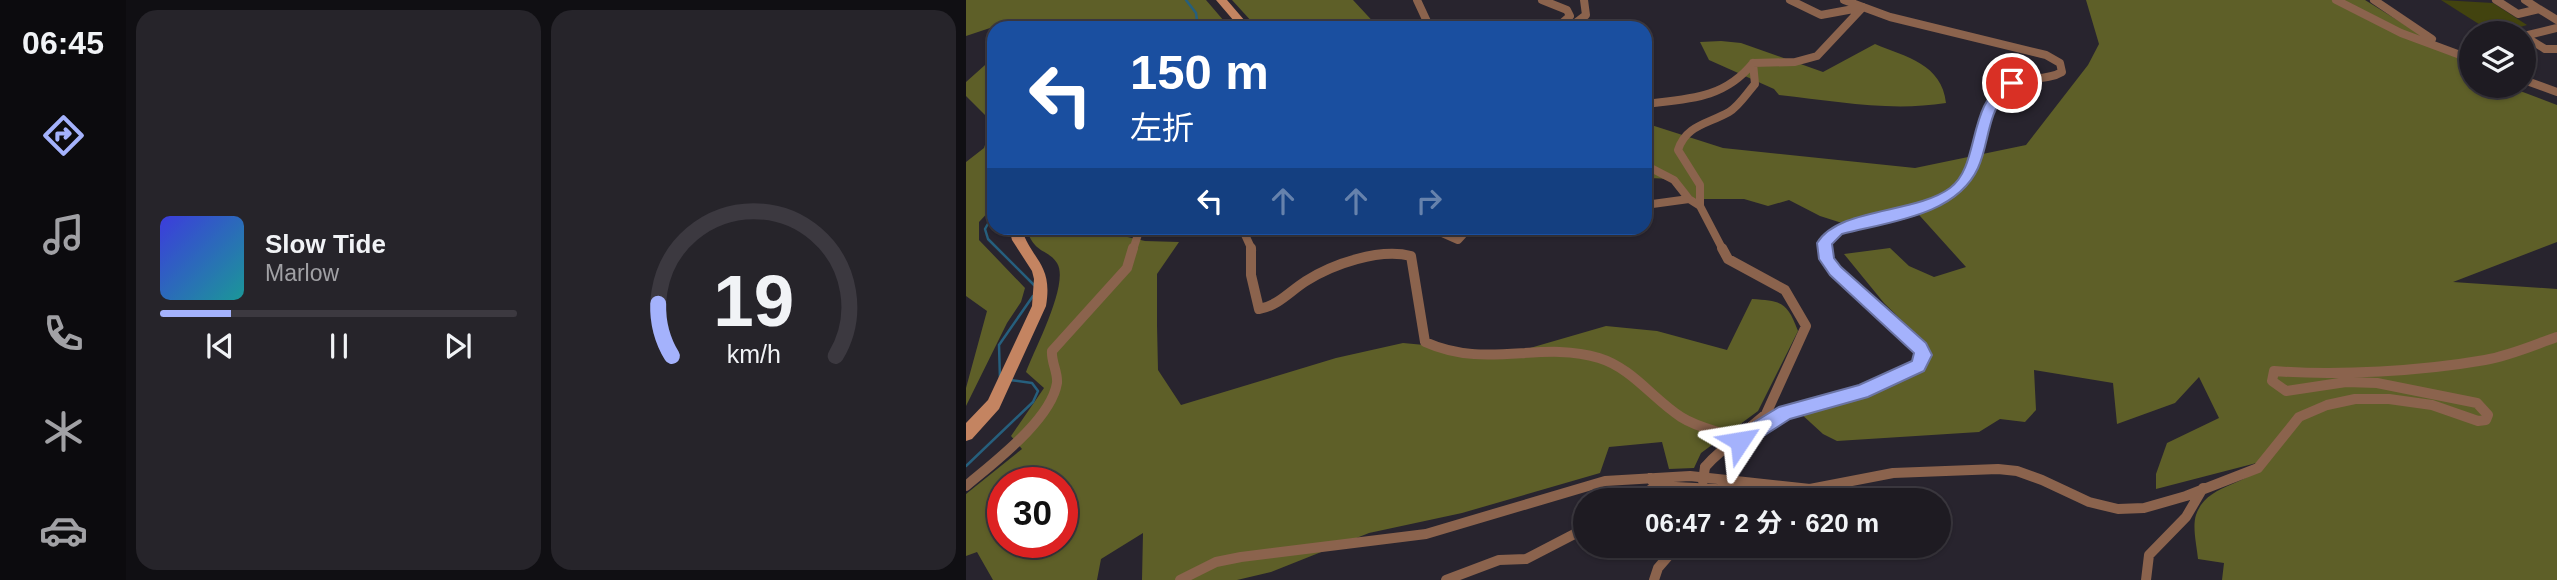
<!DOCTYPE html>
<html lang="ja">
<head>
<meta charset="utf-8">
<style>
	body { margin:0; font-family:Arial,"Noto Sans JP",sans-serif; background:#26242a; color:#f1f3f6; height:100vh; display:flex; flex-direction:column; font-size:26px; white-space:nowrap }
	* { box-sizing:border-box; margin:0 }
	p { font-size:23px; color:#a1a1a5 }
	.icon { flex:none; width:38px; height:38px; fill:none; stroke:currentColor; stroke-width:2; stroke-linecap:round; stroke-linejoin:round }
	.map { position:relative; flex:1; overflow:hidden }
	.side { display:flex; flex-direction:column; gap:10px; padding:10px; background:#100f13; width:840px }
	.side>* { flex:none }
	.guide { position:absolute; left:21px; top:21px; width:665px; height:214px; border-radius:21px; box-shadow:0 2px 5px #0004,0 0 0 2px #3c3940; background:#1a4fa0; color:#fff; overflow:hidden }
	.tools { position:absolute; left:1493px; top:21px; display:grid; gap:14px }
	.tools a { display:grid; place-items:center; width:77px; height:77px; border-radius:50%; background:#1e1b22; box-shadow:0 2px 5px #0004,0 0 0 2px #3c3940; font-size:35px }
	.speed { position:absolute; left:21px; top:467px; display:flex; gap:14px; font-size:35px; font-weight:700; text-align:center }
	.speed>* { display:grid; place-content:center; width:91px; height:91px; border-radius:50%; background:#1e1b22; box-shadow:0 2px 5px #0004,0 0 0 2px #3c3940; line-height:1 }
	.speed .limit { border:10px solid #d22; background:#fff; color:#111 }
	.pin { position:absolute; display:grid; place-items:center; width:60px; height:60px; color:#fff; margin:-30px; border:4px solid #fff; border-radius:50%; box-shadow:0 2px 7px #0007 }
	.me { position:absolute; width:77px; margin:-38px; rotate:57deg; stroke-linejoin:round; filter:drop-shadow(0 0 5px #0008) }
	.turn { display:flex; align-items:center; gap:24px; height:147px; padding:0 28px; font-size:32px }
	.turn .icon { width:91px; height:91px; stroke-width:2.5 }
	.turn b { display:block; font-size:49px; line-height:60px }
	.lanes { display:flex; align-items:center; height:66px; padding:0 28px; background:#0003; justify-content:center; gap:35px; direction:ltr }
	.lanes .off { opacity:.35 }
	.side .widget { flex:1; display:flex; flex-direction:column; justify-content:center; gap:10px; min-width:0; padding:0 24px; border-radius:21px; background:#26242a }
	.side .dial { align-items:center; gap:0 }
	.dial svg { height:182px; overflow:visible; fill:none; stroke:#3c3940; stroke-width:7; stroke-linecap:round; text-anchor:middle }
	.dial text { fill:#f1f3f6; stroke:none }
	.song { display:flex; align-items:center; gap:21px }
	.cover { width:84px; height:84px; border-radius:10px; background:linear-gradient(135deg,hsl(240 70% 55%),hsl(180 70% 35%)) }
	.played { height:7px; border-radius:4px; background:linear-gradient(90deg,#a4b2fc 20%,#3c3940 20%) }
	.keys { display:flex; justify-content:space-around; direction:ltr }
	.side .tiles { flex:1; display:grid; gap:10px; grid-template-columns:repeat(2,1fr) }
	.trip { position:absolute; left:607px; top:488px; width:378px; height:70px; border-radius:35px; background:#1e1b22; box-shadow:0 2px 5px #0004,0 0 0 2px #3c3940; font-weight:700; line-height:70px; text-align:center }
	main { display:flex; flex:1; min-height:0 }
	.tabs { display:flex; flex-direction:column; width:126px; justify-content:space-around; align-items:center; background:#0c0b0e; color:#a1a1a5 }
	.tabs .icon { width:49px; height:49px }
	.tabs .selected { color:#a4b2fc }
	.tabs b { font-size:32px; color:#f1f3f6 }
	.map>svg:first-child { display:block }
	.green { fill:#42430f }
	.forest { fill:#5e5f28; fill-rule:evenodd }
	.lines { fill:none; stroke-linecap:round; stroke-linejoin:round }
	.stream { stroke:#265f7d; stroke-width:2.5 }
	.street-far1 { stroke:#8b634d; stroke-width:8 }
	.street { stroke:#8b634d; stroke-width:10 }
	.secondary { fill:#c48461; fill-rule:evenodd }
	.street-bridge { stroke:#8b634d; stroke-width:10 }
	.route { fill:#a4b2fc; stroke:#6b74a4; stroke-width:2 }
</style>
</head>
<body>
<main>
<nav class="tabs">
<b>06:45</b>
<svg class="icon selected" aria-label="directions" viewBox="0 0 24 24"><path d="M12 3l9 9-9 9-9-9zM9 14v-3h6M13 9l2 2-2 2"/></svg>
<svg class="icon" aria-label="music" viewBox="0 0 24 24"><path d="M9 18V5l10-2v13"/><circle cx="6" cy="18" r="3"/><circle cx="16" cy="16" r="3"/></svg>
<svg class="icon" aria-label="phone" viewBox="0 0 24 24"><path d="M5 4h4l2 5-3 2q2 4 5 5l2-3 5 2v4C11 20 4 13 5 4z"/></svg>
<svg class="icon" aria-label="climate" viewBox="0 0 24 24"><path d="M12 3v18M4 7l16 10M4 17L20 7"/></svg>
<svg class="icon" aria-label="car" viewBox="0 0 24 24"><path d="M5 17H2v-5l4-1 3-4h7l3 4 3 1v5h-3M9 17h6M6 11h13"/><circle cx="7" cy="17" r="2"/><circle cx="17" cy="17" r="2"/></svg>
</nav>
<section class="side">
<div class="tiles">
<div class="widget">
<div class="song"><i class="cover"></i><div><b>Slow Tide</b><p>Marlow</p></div></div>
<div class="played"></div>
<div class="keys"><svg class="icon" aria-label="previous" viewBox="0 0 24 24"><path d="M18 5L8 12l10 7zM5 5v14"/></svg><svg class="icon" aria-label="pause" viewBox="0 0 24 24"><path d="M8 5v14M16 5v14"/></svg><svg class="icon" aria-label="next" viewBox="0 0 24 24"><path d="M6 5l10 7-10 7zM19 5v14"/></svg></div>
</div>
<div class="widget dial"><svg viewBox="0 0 100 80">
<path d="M14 69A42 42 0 1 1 86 69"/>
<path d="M14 69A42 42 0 0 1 8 46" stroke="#a4b2fc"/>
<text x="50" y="56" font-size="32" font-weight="700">19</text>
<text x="50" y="72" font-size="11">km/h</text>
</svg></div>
</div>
</section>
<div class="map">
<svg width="1591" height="580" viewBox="0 0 1591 580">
	<rect width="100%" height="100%" fill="#28242e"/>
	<path class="green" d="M1475,0L1527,3L1561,25L1543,30L1546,33H1527Z"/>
	<path class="forest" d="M0,0H240L264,28H41L33,25L0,36Z
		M266,0H387L413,28H287V23Z
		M1120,0H1399L1505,66V86H1541L1591,105V242L1487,282L1591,289V580H1256L1258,563L1232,559C1231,547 1226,527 1230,515C1241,482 1284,487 1302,460L1190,489V474L1201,443L1253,418L1233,377L1209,403L1151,424L1147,383L1068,370L1070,410L1059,422L1034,419L1013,432L871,441L857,434L833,412L898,395L963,363V347L918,303L878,254L924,248L943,266L968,277L1000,267L945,206L876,223L854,216L823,200L802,206L778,199H728C715,182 701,176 679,179V123L757,148L949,168L1060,145L1122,65L1133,44Z
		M755,41L775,43L857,72L909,44C940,57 976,64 980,103C923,112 870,101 813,95L808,89L743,60L734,42Z
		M28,57V206L13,222V240L59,288L55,302L41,323L0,406V388L21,311L0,296V162L18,148L26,122L0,96V82Z
		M60,228H154L161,229L157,236L179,241L213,242L191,274V325L192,370L215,405L370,358L437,343L523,351L557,350L640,326L691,331L761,350L786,299C816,301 821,302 832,331L792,411L735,453L728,468L703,469L696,442L643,447L634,473L496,513L403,533L305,572L271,580H176L177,533L135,559L131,580H27L11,552L0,556V494L56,449L45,436L78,388L60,372C68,350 104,283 91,263C81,248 69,255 60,228ZM37,483H96V542H37Z"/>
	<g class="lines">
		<path class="stream" d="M220,0L230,13L232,28
			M28,213L19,229L22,239L69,286
			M34,379L33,345L67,296
			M0,466L67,402L72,391L66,383L44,380"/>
		<path class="street-far1" d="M451,0L464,28
			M824,0L855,15L893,8
			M1370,0L1435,33L1505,59
			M1408,0L1466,39
			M1530,0L1552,14L1573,9L1591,20
			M1559,0L1573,9
			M565,28L596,23L604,16L601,10L576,0
			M603,28L620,15L618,0
			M1591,28L1558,36L1579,49H1591
			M1558,80L1591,92
			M679,104C722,99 758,99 787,63
			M679,165L708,180L723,199
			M679,205L723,199L734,206L757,250
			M734,206V185L712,150C720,125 742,124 763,112C773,106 781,93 789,84L787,63L829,62L851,56L897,7
			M276,228L286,250
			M465,228L492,240L503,228
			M167,250L174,228
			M859,250L858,243C891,210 943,219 982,197C1018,177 1008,119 1036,89C1051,74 1078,83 1096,72L1094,63L1080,55L924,17L878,0"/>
		<path class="street" d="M285,248V275L293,309C312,306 324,291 340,281C367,264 413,248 445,256L459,342C521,370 574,340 633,358C666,368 687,399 715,417C732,428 752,431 770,438
			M756,248L762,259L819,290L840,326L800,414L771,438
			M739,467C758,445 792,424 820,412C855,397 938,391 958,355L954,348L870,271L860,259L859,248
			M684,478L690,486L769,490L798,487
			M0,486C27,463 85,420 91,383C92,372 85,362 86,351L161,268L167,248
			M669,500L690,486
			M214,580L250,562L275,557L460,534L639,481L724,476L844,489L927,473L1032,469L1051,471L1076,480L1123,502L1152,509L1178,508L1220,496L1292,468L1333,417L1361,405L1389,399H1423L1466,405L1512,421L1520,420L1522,415L1511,403L1411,383L1380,382L1320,391L1306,381L1308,371C1372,376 1456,371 1519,360C1543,356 1568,345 1591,337
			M480,580L533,560L560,559L620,528
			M688,580L692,568L711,546
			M1180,580L1183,555L1220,517L1237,488"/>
		<path class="secondary" d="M250,0H261L285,28H274Z
			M43,228H55C67,262 87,264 80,306L33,409L6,439L0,441V423L22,400L66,306L68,279L66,271L46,240Z"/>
		<path class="street-bridge" d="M737,481L739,467"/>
	</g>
	<path class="route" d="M1042,81L1053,83C1049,87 1043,89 1040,93C1021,115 1023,144 1012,168C990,216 922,222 876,234L866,244L868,258L875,267L960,343L966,355L958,371L902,397L824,419L780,447H767L765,441L767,435L813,407L893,385L946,361L948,353L864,275L853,259L851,243C873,207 949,214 984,188C1015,165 1000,102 1042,81Z"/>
</svg>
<div class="tools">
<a><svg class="icon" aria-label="layers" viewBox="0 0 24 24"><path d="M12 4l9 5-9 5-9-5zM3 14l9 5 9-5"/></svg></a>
</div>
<div class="speed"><div class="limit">30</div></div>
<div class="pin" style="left:1046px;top:83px;background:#d93025"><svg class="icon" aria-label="arrive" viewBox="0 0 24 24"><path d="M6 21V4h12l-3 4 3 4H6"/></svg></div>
<svg class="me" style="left:774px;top:441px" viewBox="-20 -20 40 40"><path d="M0-17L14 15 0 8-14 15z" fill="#a4b2fc" stroke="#fff" stroke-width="4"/></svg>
<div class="trip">06:47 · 2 分 · 620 m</div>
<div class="guide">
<div class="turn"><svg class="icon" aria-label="left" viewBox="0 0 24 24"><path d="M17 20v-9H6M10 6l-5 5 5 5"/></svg><div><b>150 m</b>左折</div></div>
<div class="lanes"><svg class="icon" aria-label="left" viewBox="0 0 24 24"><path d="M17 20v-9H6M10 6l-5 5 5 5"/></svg><svg class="icon off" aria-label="ahead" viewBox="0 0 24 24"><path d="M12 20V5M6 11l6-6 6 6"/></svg><svg class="icon off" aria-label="ahead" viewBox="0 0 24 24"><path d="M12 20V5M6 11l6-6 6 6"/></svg><svg class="icon off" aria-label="right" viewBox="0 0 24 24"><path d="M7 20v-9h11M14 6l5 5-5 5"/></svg></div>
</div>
</div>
</main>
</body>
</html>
